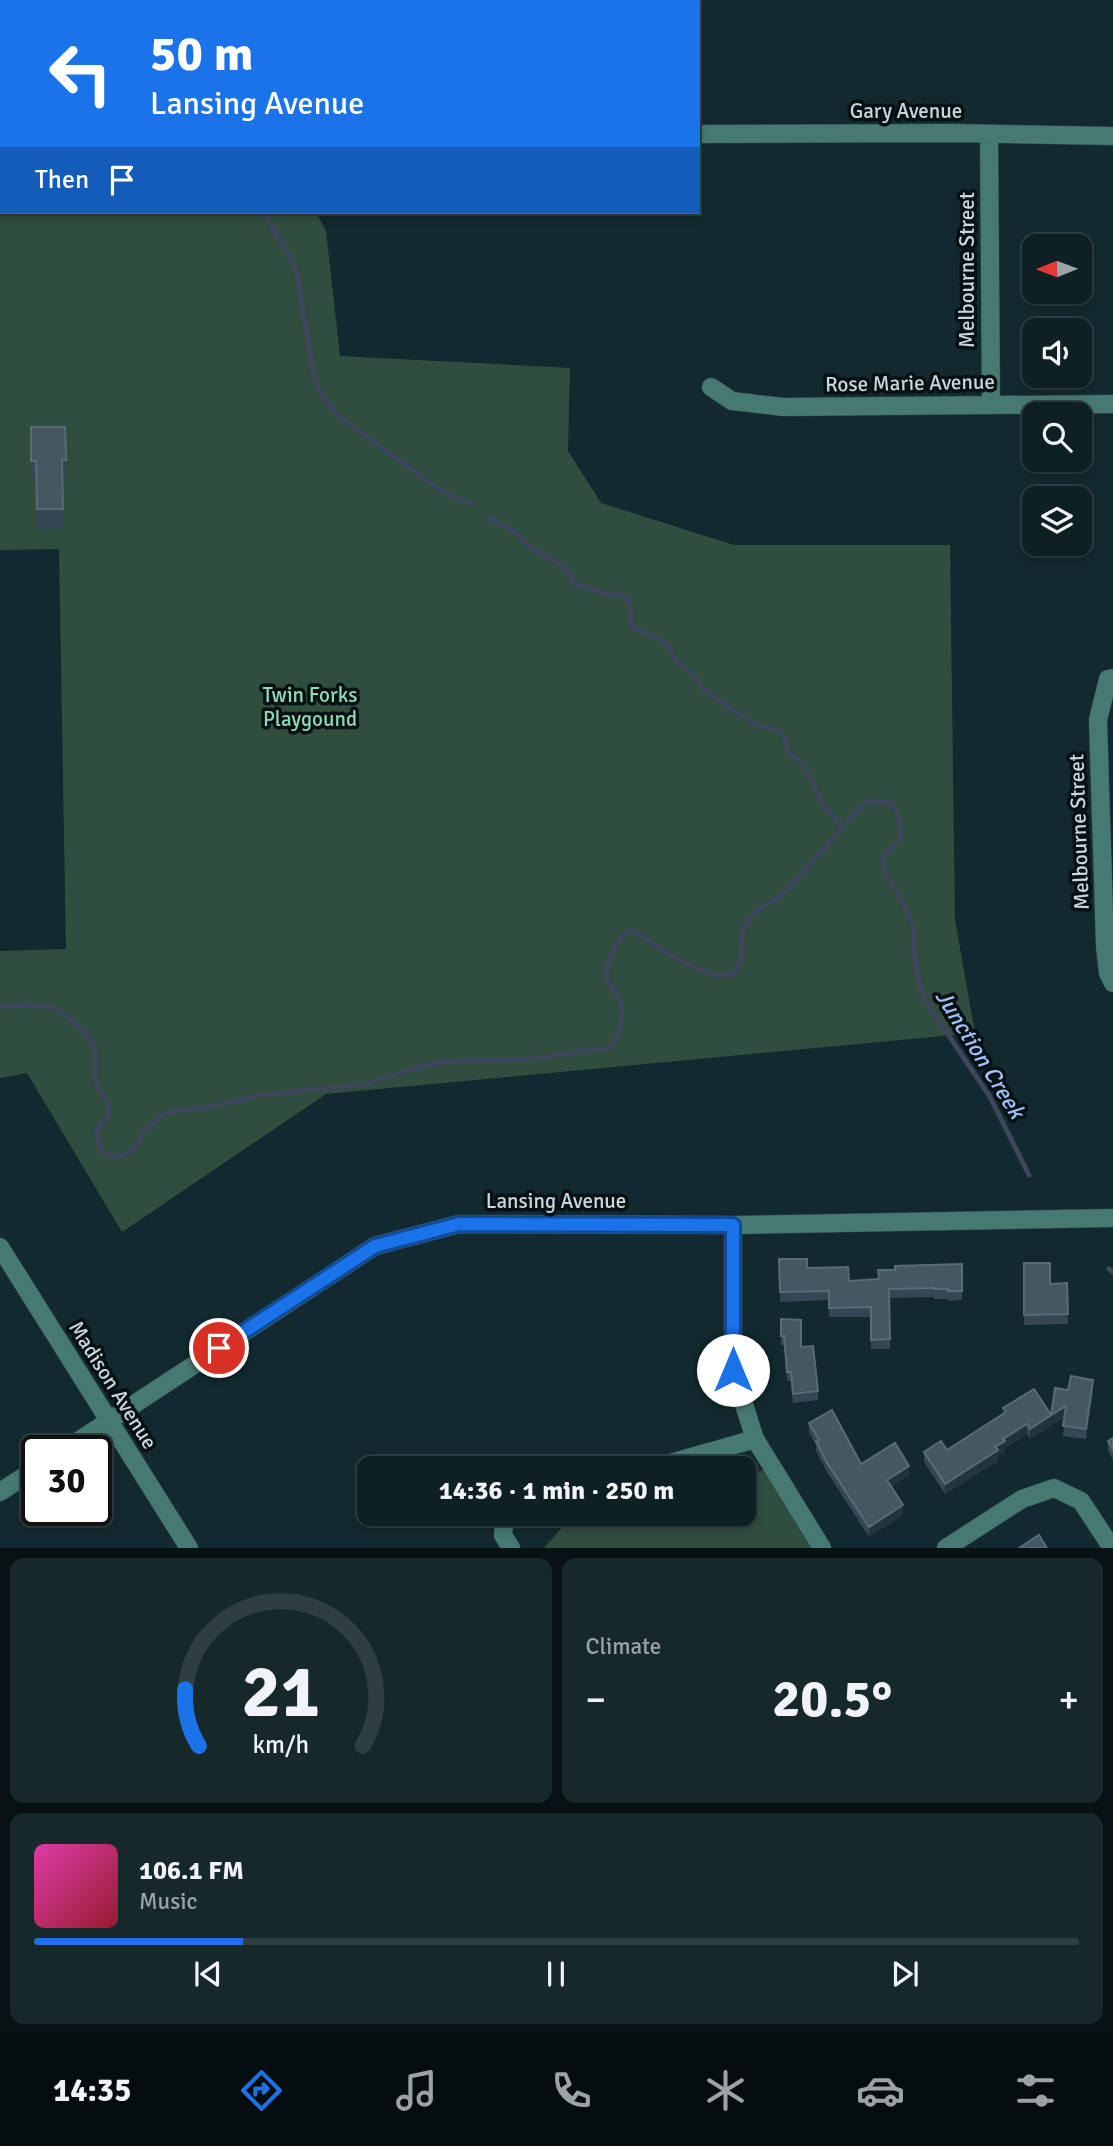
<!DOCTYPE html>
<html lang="en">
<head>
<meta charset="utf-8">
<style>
	body { margin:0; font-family:Signika,sans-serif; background:#17282b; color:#f1f3f6; height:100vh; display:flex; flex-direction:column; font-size:26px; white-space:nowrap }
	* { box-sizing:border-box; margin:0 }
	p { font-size:23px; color:#9ba3a6 }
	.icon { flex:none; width:38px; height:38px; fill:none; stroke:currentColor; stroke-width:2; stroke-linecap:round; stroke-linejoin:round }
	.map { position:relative; height:1548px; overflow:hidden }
	.details { display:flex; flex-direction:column; gap:10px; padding:10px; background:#081213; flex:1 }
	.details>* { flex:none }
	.banner { position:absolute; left:0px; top:0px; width:700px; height:214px; box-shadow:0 4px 10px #0003,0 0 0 2px #2e3e41; background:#1a73e8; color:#fff; overflow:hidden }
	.needle { width:46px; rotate:269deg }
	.controls { position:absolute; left:1022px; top:234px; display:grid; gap:14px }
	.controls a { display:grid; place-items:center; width:70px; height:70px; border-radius:14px; background:#0e2023; box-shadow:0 4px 10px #0003,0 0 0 2px #2e3e41; font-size:35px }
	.speed { position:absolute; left:21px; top:1435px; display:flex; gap:14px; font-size:35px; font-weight:700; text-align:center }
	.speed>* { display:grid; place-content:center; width:91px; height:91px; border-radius:50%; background:#0e2023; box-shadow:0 4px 10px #0003,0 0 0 2px #2e3e41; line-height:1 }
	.speed .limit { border:4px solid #111; border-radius:10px; background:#fff; color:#111 }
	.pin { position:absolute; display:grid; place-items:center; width:60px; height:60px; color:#fff; margin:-30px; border:4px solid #fff; border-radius:50%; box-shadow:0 2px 7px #0007 }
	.me { position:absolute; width:77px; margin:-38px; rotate:0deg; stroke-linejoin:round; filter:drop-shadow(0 0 5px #0008) }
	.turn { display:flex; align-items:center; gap:24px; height:147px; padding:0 35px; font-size:32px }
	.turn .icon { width:91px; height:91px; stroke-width:2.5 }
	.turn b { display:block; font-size:49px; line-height:60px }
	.then { display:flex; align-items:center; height:66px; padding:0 35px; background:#0003; gap:14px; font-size:26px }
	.big { font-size:52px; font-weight:800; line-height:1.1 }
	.details .card { flex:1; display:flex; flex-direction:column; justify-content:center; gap:10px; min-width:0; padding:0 24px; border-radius:14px; background:#17282b }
	.details .dial { align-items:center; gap:0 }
	.dial svg { height:182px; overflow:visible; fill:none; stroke:#2e3e41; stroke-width:7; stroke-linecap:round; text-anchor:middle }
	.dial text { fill:#f1f3f6; stroke:none }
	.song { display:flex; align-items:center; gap:21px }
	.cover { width:84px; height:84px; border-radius:10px; background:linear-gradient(135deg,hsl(320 70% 55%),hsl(350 70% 35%)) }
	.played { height:7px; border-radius:4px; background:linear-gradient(90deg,#1a73e8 20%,#2e3e41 20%) }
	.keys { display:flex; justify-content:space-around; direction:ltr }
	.heat { display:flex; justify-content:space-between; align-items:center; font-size:38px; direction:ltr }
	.details .tiles { flex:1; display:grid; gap:10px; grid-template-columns:1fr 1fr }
	.card:last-child { grid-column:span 2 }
	.trip { position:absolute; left:357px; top:1456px; width:399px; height:70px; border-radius:14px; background:#0e2023; box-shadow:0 4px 10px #0003,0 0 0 2px #2e3e41; font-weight:800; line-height:70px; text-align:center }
	.menu { display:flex; height:112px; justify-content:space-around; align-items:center; background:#060d0e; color:#9ba3a6 }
	.menu .icon { width:49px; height:49px }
	.menu .on { color:#1a73e8 }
	.menu b { font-size:32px; color:#f1f3f6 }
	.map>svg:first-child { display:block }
	.green { fill:#304e3e }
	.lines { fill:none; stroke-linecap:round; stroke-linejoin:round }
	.stream { stroke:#3d465c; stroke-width:5 }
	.minor-casing { stroke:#2f464b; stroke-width:19 }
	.minor { stroke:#477973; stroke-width:18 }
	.wall { fill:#354752 }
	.shaded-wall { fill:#20353e }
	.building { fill:#455761; stroke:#5a6b74; stroke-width:2 }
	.route-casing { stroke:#114b97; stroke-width:18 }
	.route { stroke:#1a73e8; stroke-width:12 }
	.labels { text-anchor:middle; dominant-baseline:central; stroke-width:7; stroke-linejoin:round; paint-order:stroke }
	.street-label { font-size:21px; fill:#cad8db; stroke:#071113 }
	.park-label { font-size:21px; fill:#91dbb4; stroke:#071113 }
	.water-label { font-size:23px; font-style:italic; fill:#a0c1fc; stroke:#071113 }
</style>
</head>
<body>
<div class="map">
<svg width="1113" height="1548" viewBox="0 0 1113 1548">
	<rect width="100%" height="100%" fill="#122a2f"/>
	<path class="green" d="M0,0H246V2H2V117H0Z
		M0,158H2V212H316L326,231L340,356L570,368L568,451L601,503L734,545H950L955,920L975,1033L326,1094L122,1232L27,1073L0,1078V951L66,949L59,549L0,550Z
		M771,1468L821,1548H544L574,1514H744V1475Z"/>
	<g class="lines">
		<path class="stream" d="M194,0L195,2
			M264,212L296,269L314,376L320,392L335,413L440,490L453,497L473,504
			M487,518L503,525L519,535L526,544L564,567L577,585L611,595H622L630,602L631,621L634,628L667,643L677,663L691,673L702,687L729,708L759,726L778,730L785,737L787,751L798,759L815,786L821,803L843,827
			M0,1007C15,1005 40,1004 55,1008C63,1011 91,1037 94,1046C98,1056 94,1068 95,1079C96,1091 112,1100 108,1113C105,1120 99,1126 96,1132L99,1145L105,1154L113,1156L122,1155L134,1149L145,1131L164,1113L209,1107L263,1095L368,1084L408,1070L444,1062L530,1059L612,1047C621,1032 626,1011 617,994C615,990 609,987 608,982C602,966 616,943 626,932L634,931C657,946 706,983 734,974C748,957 735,935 750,918C759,906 775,902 785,892C813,863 838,831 866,802L879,801L893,804L900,819L901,833L899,842L886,852L883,863L885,872L899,896L914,927V951L921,994L990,1097L1029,1175
			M1109,1269L1113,1272"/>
		<g class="minor-casing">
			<path id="minor" d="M459,0V2
				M698,134L954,133L1113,136
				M989,135L991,404
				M0,137H2
				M711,387L732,401L783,407L1113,404
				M1113,678L1108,679L1098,720L1105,946L1108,973L1113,983
				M733,1225V1370L755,1439L822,1548
				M0,1247L189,1548
				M63,1451L375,1246L459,1224L733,1225L1113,1218
				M653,1468L755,1439
				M0,1492L37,1468
				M505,1514L503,1535L511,1548
				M946,1548L1022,1499L1054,1488L1081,1501L1112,1548"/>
		</g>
		<use href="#minor" class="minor"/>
	</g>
	<path class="wall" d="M31,427H65L66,480H62L63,529H37L36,481H31Z
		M779,1259L849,1281L879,1279L895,1270L962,1264V1300L948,1301V1299H934V1297L890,1298V1349H871V1317H829V1300L780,1302Z
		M1024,1263L1050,1284L1067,1283L1068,1324L1024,1325Z
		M781,1319L801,1347L818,1391V1400L793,1403L791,1381H787L784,1345H781Z
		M1068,1390H1093L1086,1439L1063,1436L1065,1417L1051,1425Z
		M1003,1408L1051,1426L1030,1439L1027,1434L1005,1448V1452L998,1456V1461L945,1494L924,1462V1452L947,1450L1003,1413Z
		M809,1423L861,1464L909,1475L891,1487L903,1515L869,1537L827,1472L816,1451V1445L809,1432Z
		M1113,1438V1460L1108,1451V1441Z"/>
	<path class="shaded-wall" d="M1093,1380V1390L1086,1439V1429Z
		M1066,1406V1416L1051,1425V1415Z
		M1051,1415V1426L1030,1439V1429Z
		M1027,1424V1434L1005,1448V1452L998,1456V1461L945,1494V1484L995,1447L1003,1439Z
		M909,1466V1475L887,1489V1480Z
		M903,1505V1515L869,1537V1527Z"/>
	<path class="building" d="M31,427H65L66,460H62L63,509H37L36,461H31Z
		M779,1259H807V1268L848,1267L849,1281L879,1279L878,1270H895V1266L962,1264V1291H948V1289H934V1288L889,1289L890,1339L871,1340V1307L829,1308V1291L780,1292Z
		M1024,1263H1050V1284L1067,1283L1068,1314L1024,1315Z
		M781,1319L801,1320V1347L813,1346L818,1391L793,1394L791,1372H787L784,1336H781Z
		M1071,1376L1093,1380L1086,1429L1063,1426L1066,1406L1051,1415L1055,1388L1068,1390Z
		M1034,1389L1051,1415L1030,1429L1027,1424L1003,1439L1005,1441L995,1447L998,1450L945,1484L924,1452L941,1441L947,1450L1006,1412L1003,1408Z
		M832,1410L861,1464L895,1443L909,1466L887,1480L903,1505L869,1527L827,1463L816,1441L819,1440L809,1423Z
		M1113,1438V1450L1108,1441Z
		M1039,1535L1047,1548H1019Z"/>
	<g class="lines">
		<g class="route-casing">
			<path id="route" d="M219,1348L375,1246L459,1224L733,1225V1370"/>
		</g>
		<use href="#route" class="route"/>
	</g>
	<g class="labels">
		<g class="street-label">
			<text x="906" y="111">Gary Avenue</text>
			<text transform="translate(967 270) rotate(-90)">Melbourne Street</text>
			<text transform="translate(910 383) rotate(-1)">Rose Marie Avenue</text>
			<text transform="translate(1079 832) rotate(-92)">Melbourne Street</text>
			<text x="556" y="1201">Lansing Avenue</text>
			<text transform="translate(113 1385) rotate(58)">Madison Avenue</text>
		</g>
		<g class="park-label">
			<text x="310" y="695">Twin Forks<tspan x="310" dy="24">Playgound</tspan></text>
		</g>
		<g class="water-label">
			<text transform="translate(980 1054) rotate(58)">Junction Creek</text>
		</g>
	</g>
</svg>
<div class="controls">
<a><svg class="needle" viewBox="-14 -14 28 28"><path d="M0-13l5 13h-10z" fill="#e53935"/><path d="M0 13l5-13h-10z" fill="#9ba3a6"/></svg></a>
<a><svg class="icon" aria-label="sound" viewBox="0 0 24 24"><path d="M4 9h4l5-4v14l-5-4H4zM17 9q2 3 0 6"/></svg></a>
<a><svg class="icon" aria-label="search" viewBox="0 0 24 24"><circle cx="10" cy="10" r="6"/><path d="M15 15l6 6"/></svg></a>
<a><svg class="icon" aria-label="layers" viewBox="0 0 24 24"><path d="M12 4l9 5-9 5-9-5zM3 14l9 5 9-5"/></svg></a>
</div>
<div class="speed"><div class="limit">30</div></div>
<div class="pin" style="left:219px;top:1348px;background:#d93025"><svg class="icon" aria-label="arrive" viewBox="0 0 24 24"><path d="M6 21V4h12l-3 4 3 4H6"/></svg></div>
<svg class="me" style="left:733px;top:1370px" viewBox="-20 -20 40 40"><circle r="19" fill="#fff"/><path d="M0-13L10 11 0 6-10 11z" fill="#1a73e8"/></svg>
<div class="trip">14:36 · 1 min · 250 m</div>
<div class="banner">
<div class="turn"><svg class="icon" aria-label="left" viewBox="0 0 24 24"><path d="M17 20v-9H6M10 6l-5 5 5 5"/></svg><div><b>50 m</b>Lansing Avenue</div></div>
<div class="then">Then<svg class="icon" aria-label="arrive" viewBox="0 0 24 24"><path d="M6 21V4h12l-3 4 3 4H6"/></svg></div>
</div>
</div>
<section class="details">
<div class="tiles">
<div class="card dial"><svg viewBox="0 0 100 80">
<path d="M14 69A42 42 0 1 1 86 69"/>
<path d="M14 69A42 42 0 0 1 8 44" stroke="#1a73e8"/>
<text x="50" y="56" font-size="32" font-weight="700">21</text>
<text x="50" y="72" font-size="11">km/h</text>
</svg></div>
<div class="card"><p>Climate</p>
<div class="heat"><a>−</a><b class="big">20.5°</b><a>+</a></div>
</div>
<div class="card">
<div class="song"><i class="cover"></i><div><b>106.1 FM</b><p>Music</p></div></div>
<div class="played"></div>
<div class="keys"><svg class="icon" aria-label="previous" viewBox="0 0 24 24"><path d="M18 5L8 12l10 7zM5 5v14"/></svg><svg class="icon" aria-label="pause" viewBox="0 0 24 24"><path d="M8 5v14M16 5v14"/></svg><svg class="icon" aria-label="next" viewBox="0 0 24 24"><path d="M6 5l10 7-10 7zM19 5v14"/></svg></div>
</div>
</div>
</section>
<nav class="menu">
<b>14:35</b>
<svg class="icon on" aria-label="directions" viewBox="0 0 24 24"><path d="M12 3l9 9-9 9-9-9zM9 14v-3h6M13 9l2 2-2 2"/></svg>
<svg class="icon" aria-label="music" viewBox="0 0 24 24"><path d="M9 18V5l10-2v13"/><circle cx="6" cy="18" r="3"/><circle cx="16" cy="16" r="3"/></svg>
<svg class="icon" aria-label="phone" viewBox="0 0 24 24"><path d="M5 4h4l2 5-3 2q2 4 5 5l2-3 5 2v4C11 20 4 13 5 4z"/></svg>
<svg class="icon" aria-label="climate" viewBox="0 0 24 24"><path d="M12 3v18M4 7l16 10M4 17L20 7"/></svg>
<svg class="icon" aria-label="car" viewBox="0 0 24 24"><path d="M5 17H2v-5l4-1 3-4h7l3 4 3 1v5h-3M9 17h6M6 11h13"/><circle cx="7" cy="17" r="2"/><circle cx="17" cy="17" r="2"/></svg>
<svg class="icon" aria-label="filters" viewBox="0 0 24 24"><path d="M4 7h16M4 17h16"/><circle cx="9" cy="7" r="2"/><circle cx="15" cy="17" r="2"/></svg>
</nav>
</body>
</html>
